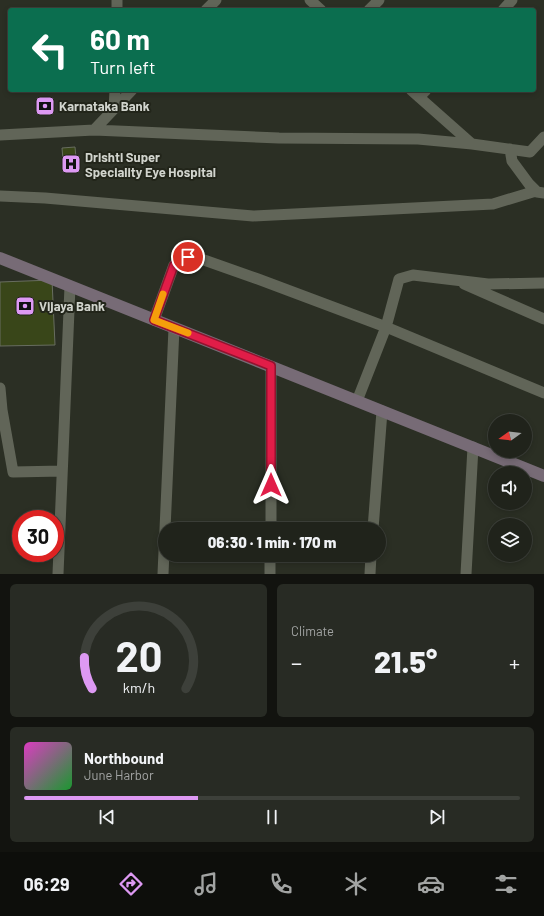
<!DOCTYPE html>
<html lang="en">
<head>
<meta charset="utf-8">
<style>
	body { margin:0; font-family:Barlow,sans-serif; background:#282b24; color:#f1f3f6; height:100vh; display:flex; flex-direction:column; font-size:15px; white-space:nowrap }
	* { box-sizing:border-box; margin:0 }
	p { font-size:13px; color:#a2a4a3 }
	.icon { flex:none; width:22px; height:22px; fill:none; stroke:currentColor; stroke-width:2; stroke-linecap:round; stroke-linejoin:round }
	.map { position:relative; height:574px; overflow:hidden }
	.side { display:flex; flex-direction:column; gap:10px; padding:10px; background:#12130f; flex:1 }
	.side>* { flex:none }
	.top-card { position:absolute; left:8px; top:8px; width:528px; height:84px; border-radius:4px; box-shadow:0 2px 6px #0003,0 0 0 1px #3d403a; background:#0b6e4f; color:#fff; overflow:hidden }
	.needle { width:26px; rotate:255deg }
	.fabs { position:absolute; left:488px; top:414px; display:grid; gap:8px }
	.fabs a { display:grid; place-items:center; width:44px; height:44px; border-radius:50%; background:#20231b; box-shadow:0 2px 6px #0003,0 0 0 1px #3d403a; font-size:20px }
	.speed { position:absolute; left:12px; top:510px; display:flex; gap:8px; font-size:20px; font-weight:700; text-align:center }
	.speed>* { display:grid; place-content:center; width:52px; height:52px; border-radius:50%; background:#20231b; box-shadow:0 2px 6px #0003,0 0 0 1px #3d403a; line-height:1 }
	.speed .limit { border:6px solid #d22; background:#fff; color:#111 }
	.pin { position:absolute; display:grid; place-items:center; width:34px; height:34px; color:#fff; margin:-17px; border:2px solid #fff; border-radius:50%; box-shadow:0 1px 4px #0007 }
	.me { position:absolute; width:44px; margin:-22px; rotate:0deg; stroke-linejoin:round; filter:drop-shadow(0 0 3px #0008) }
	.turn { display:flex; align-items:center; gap:14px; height:84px; padding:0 16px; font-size:18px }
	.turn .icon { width:52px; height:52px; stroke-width:2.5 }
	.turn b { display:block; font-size:28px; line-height:34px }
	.big { font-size:30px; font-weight:800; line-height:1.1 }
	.side .card { flex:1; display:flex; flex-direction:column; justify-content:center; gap:6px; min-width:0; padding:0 14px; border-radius:6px; background:#282b24 }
	.side .dial { align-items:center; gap:0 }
	.dial svg { height:104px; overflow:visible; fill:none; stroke:#3d403a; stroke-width:7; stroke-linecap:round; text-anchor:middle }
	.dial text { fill:#f1f3f6; stroke:none }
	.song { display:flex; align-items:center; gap:12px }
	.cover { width:48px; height:48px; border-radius:6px; background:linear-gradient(135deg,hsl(310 70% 55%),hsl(130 70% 35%)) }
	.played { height:4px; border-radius:2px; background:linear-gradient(90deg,#dd99f3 35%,#3d403a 35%) }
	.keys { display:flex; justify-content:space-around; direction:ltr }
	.heat { display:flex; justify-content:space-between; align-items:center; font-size:22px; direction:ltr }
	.side .tiles { flex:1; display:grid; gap:10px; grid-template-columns:1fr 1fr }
	.card:last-child { grid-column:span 2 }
	.trip { position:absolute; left:158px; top:522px; width:228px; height:40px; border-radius:20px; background:#20231b; box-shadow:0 2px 6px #0003,0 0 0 1px #3d403a; font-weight:800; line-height:40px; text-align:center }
	.tab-bar { display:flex; height:64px; justify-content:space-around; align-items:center; background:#0d0e0b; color:#a2a4a3 }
	.tab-bar .icon { width:28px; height:28px }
	.tab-bar .current { color:#dd99f3 }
	.tab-bar b { font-size:18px; color:#f1f3f6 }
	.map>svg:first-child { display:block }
	.building { fill:#394619; stroke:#686d60 }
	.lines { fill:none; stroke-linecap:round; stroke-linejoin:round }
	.street { stroke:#616558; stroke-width:11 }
	.secondary { stroke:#776b76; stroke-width:12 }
	.route-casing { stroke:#92132f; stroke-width:10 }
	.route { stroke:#e11d48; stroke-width:7 }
	.slow { stroke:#f59e0b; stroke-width:7 }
	.labels { text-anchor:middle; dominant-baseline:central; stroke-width:4; stroke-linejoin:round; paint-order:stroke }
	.poi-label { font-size:13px; font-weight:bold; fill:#d1d4cd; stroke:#22251a; text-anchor:start }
</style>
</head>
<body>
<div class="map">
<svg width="544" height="574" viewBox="0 0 544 574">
	<rect width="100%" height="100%" fill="#2b2f24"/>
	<path class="building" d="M75,147L77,169L64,171L62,148Z
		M52,280L55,345L0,346V282Z"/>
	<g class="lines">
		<path class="street" d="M310,0L321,10
			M117,10V0
			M206,10L216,0
			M369,10L379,0
			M503,10L512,0
			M411,90L472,144L530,152L544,137
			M419,97L426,90
			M114,109L115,90
			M94,130L279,138L418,139L472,144
			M0,135L94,130L132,90
			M510,149L512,161L529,184L537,192L544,193
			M0,196L45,198L253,216L493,204L536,191
			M464,284L544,319
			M154,320L174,265L181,260L189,257L204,260L258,279L386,327L544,393
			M0,388L2,410L13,472L62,471
			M357,401L386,327L399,279L413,275L488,284L544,283
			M271,529V367
			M373,529L382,411
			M58,574L70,286
			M163,574L174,328
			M270,574V555
			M370,574L371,555
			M466,574L473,447"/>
		<path class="secondary" d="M0,258L544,476"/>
	</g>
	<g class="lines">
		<g class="route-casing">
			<path id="route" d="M188,257L181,260L174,265L154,320L271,366V485"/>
		</g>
		<use href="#route" class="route"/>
		<path class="slow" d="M163,294L154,320L188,333"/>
	</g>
	<defs>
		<g id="bank-square" transform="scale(1)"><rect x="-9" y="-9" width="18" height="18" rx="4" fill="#dd99f3" stroke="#22251a"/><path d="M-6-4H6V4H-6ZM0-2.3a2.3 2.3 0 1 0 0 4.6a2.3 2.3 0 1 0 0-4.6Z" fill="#111"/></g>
		<g id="hospital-square" transform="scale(1)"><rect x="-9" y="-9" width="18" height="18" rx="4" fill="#dd99f3" stroke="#22251a"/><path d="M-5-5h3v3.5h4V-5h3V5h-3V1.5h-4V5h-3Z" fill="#111"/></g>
	</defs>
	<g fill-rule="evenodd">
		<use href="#bank-square" x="45" y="106"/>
		<use href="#hospital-square" x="71" y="164"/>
		<use href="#bank-square" x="25" y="306"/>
	</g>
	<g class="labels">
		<g class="poi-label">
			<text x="59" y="106">Karnataka Bank</text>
			<text x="85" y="157">Drishti Super<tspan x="85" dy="15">Speciality Eye Hospital</tspan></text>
			<text x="39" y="306">Vijaya Bank</text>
		</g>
	</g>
</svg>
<div class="fabs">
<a><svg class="needle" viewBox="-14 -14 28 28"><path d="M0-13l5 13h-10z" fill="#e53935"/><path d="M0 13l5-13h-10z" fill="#a2a4a3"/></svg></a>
<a><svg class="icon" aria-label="sound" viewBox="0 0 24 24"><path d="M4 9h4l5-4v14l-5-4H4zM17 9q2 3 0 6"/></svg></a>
<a><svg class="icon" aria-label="layers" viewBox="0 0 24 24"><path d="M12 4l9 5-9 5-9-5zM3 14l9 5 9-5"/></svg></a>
</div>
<div class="speed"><div class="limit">30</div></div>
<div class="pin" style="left:188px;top:257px;background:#d93025"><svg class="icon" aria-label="arrive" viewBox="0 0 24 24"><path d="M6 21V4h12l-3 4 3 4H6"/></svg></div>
<svg class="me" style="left:271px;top:485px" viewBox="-20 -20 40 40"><path d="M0-17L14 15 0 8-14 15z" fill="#e11d48" stroke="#fff" stroke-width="4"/></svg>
<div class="trip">06:30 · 1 min · 170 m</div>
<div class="top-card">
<div class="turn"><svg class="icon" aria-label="left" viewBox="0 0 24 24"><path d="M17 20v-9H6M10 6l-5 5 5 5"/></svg><div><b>60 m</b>Turn left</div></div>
</div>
</div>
<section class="side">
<div class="tiles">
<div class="card dial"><svg viewBox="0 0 100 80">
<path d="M14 69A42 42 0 1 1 86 69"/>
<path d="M14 69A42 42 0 0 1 8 45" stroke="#dd99f3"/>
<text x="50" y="56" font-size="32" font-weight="700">20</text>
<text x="50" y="72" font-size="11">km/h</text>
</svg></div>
<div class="card"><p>Climate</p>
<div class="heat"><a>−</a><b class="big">21.5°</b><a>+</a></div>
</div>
<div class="card">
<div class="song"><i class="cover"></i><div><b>Northbound</b><p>June Harbor</p></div></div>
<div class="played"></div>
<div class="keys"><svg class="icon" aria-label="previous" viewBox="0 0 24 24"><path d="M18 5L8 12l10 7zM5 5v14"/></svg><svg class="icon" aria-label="pause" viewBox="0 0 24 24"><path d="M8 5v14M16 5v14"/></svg><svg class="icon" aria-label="next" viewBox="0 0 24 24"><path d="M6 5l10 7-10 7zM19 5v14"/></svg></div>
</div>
</div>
</section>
<nav class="tab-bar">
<b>06:29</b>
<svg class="icon current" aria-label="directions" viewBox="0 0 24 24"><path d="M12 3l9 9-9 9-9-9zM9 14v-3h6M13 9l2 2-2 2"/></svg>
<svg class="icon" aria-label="music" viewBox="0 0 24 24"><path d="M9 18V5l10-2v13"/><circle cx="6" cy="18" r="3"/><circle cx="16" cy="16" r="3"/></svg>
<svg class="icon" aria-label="phone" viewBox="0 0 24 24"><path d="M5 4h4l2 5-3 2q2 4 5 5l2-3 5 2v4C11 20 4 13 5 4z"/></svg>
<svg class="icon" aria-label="climate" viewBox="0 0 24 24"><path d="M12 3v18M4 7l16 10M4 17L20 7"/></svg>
<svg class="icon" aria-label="car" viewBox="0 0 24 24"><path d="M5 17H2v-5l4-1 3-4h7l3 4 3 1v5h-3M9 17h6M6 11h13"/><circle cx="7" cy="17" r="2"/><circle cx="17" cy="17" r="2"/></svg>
<svg class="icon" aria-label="filters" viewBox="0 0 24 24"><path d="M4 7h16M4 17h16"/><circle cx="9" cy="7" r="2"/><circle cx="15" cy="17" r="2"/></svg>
</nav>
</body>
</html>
